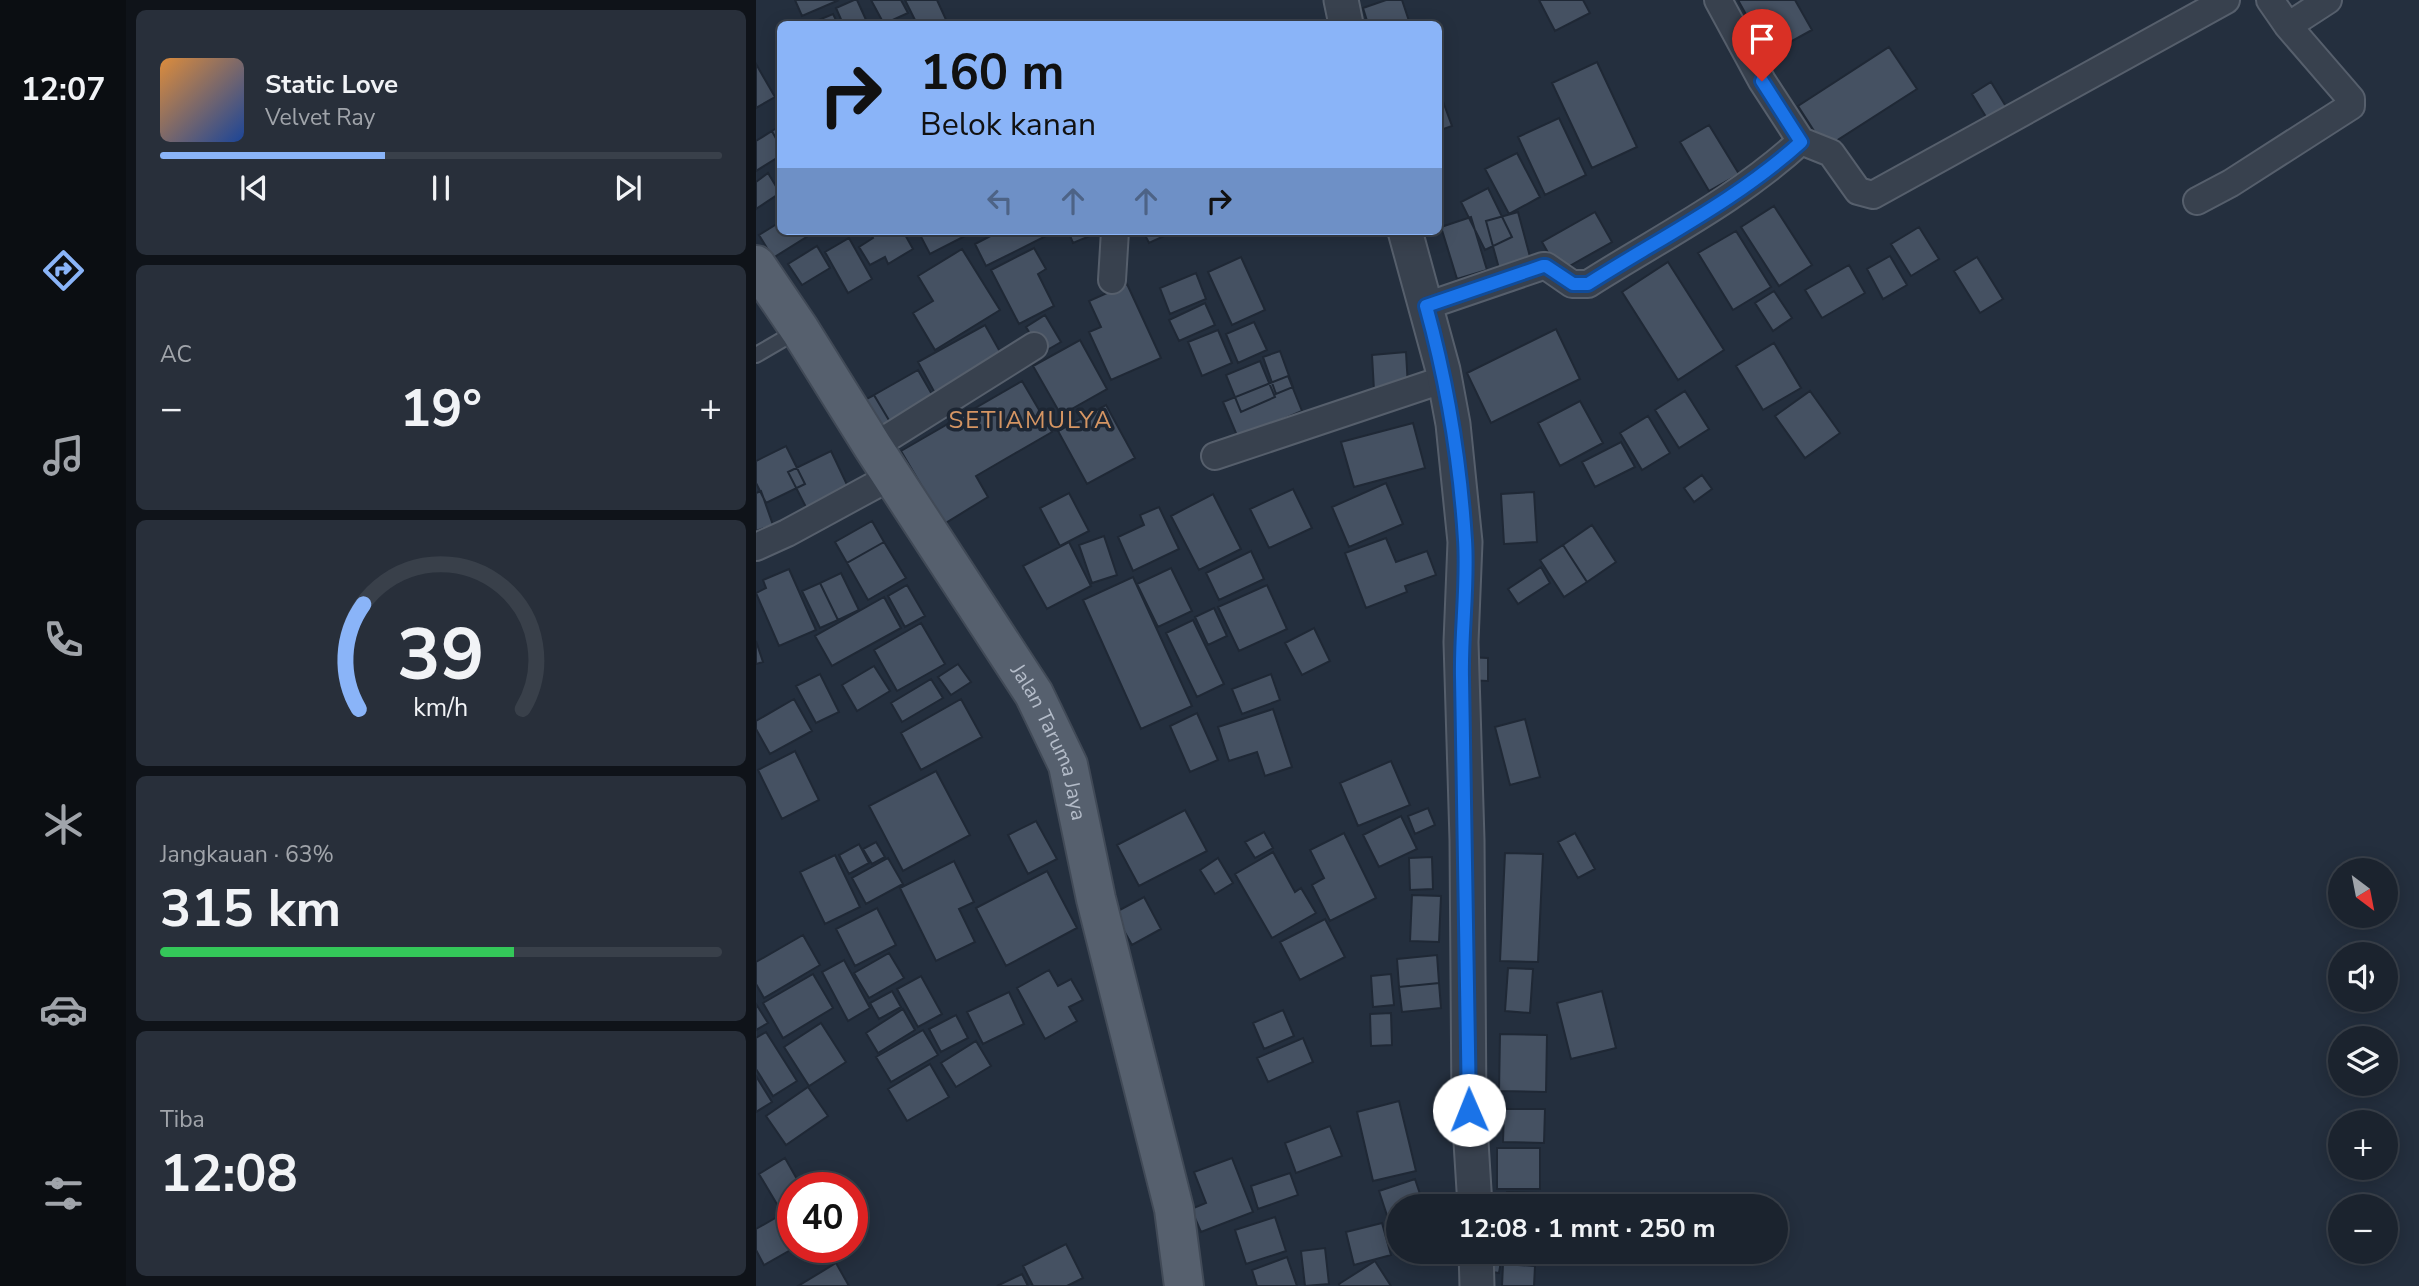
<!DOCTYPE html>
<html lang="id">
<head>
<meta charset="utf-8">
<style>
	body { margin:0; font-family:"Nunito Sans",sans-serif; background:#282f3a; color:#f1f3f6; height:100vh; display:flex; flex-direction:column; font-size:26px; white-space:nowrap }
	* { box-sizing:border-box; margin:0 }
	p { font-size:23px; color:#a0a4aa }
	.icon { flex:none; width:38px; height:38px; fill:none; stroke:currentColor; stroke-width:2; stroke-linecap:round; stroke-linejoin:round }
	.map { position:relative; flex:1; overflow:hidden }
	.details { display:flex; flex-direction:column; gap:10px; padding:10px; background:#0f1319; width:630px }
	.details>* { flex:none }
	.guide { position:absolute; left:21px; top:21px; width:665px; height:214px; border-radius:10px; box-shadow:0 4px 18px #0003,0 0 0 2px #39404a; background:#8ab4f8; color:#111; overflow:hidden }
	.needle { width:46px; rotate:148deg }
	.tools { position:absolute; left:1572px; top:858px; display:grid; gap:14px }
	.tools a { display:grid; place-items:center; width:70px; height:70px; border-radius:50%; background:#1b232e; box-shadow:0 4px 18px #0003,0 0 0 2px #39404a; font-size:35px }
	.speed { position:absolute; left:21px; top:1172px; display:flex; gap:14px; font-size:35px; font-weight:700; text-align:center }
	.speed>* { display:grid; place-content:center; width:91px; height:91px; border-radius:50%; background:#1b232e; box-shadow:0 4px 18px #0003,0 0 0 2px #39404a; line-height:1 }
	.speed .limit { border:10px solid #d22; background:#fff; color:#111 }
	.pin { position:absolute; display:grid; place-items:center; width:60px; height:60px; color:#fff; margin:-72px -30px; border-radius:50% 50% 50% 0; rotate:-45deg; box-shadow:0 0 7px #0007 }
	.pin .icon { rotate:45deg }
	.me { position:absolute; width:77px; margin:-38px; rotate:359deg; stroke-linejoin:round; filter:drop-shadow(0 0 5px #0008) }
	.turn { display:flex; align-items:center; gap:24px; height:147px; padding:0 28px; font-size:32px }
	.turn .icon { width:91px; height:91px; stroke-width:2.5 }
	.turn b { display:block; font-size:49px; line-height:60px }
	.lanes { display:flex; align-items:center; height:66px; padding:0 28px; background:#0003; justify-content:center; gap:35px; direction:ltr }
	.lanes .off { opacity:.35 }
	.big { font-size:52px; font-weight:700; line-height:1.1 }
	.details .card { flex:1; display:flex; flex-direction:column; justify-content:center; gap:10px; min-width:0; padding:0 24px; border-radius:10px; background:#282f3a }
	.details .dial { align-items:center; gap:0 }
	.dial svg { height:182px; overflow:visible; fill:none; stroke:#39404a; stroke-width:7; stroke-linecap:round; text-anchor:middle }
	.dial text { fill:#f1f3f6; stroke:none }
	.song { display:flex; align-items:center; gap:21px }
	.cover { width:84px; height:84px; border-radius:10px; background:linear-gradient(135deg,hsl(30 70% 55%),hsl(220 70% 35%)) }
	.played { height:7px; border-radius:4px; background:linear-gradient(90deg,#8ab4f8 40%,#39404a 40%) }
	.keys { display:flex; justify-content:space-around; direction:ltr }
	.heat { display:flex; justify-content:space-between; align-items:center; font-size:38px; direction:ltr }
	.charge { height:10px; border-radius:5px; background:linear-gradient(90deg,#34c759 63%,#39404a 0) }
	.trip { position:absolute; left:630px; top:1194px; width:402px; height:70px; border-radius:35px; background:#1b232e; box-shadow:0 4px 18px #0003,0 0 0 2px #39404a; font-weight:700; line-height:70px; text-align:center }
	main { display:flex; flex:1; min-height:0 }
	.dock { display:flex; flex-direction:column; width:126px; justify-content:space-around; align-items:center; background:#0b0e12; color:#a0a4aa }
	.dock .icon { width:49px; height:49px }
	.dock .current { color:#8ab4f8 }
	.dock b { font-size:32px; color:#f1f3f6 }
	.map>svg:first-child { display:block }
	.building { fill:#455162; stroke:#1f2835; stroke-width:2 }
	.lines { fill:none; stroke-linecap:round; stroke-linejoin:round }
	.service-casing { stroke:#565f6c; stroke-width:18 }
	.minor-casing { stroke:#565f6c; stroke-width:30 }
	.tertiary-casing { stroke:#565f6c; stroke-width:37 }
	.primary-casing { stroke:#414a57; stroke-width:42 }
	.service { stroke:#38414e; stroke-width:14 }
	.minor { stroke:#38414e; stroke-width:26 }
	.tertiary { stroke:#38414e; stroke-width:33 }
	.primary { stroke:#56606e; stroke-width:38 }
	.route-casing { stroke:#114b97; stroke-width:18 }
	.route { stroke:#1a73e8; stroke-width:12 }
	.labels { text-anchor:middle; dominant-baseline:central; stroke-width:7; stroke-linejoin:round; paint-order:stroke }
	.street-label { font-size:21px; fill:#b4bcc9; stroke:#1d2633 }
	.quarter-label { font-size:24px; letter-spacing:2px; fill:#d59563; stroke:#1d2633 }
</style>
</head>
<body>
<main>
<nav class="dock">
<b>12:07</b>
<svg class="icon current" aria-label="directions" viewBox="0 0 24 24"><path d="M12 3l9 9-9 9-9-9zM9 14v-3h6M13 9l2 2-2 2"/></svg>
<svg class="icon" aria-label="music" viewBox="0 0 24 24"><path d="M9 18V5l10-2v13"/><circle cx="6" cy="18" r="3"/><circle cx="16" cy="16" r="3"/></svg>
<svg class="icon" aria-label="phone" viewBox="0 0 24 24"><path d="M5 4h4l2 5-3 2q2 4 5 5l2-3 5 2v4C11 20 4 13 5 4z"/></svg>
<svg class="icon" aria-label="climate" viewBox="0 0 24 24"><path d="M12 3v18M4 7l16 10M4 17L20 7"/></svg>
<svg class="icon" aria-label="car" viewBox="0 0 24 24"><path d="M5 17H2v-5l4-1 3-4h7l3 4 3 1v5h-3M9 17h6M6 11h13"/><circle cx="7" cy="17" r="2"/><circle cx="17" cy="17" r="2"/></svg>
<svg class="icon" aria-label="filters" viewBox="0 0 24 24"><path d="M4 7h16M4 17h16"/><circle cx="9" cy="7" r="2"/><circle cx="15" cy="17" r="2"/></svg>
</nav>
<section class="details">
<div class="card">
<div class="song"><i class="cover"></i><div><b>Static Love</b><p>Velvet Ray</p></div></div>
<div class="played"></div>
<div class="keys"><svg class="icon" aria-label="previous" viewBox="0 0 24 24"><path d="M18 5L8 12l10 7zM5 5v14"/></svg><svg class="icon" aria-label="pause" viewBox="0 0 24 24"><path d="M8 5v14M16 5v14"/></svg><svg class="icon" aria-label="next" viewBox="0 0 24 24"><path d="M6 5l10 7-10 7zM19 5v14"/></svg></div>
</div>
<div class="card"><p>AC</p>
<div class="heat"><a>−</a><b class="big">19°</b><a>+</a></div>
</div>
<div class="card dial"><svg viewBox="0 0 100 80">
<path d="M14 69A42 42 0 1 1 86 69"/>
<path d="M14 69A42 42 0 0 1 16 23" stroke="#8ab4f8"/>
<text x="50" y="56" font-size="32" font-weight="700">39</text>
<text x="50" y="72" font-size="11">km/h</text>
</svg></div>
<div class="card"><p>Jangkauan · 63%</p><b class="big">315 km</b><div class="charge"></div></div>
<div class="card"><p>Tiba</p><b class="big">12:08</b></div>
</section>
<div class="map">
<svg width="1663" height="1286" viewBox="0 0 1663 1286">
	<rect width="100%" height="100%" fill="#242f3e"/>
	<path class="building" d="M39,0H83L46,16Z
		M98,0H101L111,22L105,24H87L80,8Z
		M115,0H145L152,13L128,24Z
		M149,0H181L192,24H161Z
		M630,0H646L654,24H612L607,8Z
		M783,0H827L834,13L799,31Z
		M982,0H1039L1056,30L1012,54Z
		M77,14L82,24H53Z
		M1133,47L1161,89L1069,148L1042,106Z
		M841,62L881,147L836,168L796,83Z
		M0,64L19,97L0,108Z
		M1235,82L1254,113L1235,125L1216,94Z
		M682,88L696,126L682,131Z
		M803,118L830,175L789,195L762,137Z
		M953,125L983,174L953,191L924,142Z
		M24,126V146L16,131Z
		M16,131L24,146V156L0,171V141Z
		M761,153L784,197L753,214L729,169Z
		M12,173L24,193L0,209V182Z
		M732,188L756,237L729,250L705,202Z
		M1018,206L1056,265L1023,286L985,227Z
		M762,212L776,264L744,272L730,221Z
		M839,212L856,242L803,272L786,242Z
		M715,217L731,270L701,279L685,227Z
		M24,222V231H30L31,234L35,231H60L17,258L3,235Z
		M1163,227L1183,259L1155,276L1135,244Z
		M113,231H147L157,249L132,264L129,257L114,265L103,247L117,238Z
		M162,231H209L211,235L174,254Z
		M244,231H290L292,235L230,266L219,244Z
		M312,231H332L334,236L317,243Z
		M387,231H419L393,243Z
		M980,231L1015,287L977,310L942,253Z
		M93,238L116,279L92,293L69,252Z
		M61,246L74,268L46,285L32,264Z
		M278,248L290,269L282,274L298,306L263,324L235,270Z
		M206,249L244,310L179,350L157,313L177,301L162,276Z
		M1134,256L1151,285L1127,299L1111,269Z
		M485,257L509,310L476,325L452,272Z
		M1221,257L1247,299L1224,313L1198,271Z
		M912,262L968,350L922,380L866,292Z
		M1093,265L1109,293L1066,318L1049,290Z
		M440,273L450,299L414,314L404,288Z
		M371,284L405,358L355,380L333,332L345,327L333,301Z
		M1018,291L1036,318L1017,331L999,303Z
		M449,303L459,325L423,341L413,320Z
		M289,315L305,342L286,353L270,327Z
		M498,322L511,350L482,363L470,334Z
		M229,325L247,357L180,395L162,362Z
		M800,329L824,379L735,423L711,373Z
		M462,330L476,363L446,376L432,342Z
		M324,340L351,389L305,415L277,366Z
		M1018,343L1045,388L1007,410L980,366Z
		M524,351L537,387L520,394L507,357Z
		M650,352L652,387L618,390L616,355Z
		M504,361L519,397L485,412L470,375Z
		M162,370L181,403L137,427L118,395Z
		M532,376L546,411L482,438L467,402Z
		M266,381L296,432L220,476L232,497L188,524L145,451Z
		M929,391L953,429L923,448L899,410Z
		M1054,391L1084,433L1049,458L1019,416Z
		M118,395L137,427L120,437L101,404Z
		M824,401L847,443L804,466L782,423Z
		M350,405L379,458L331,484L302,431Z
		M892,416L914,453L886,470L864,433Z
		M657,423L669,468L598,487L585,442Z
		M865,442L879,467L839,487L826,462Z
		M30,446L49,484L10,503L0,483V461Z
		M75,451L94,491L52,511L32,472Z
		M946,475L956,489L938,502L928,488Z
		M630,483L647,524L593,547L576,507Z
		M537,489L556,528L513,548L494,509Z
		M5,491L17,525L0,531V493Z
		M778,492L781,542L748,544L745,494Z
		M313,493L333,531L304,546L284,508Z
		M457,494L485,549L443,570L415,516Z
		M403,507L423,549L377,571L362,537L388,525L384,515Z
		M116,521L128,542L91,563L79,542Z
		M836,525L860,562L831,582L807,545Z
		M348,536L361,575L336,583L323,545Z
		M630,538L640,562L671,551L680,575L649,586L651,592L610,608L589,553Z
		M128,542L150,578L112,600L91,563Z
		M313,542L335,586L291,609L267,566Z
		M807,545L831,582L808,597L784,560Z
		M495,551L508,579L463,600L450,573Z
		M785,567L794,583L762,604L752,589Z
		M415,568L436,611L402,627L381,584Z
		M33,569L60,630L23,646L0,593L10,588L7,580Z
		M85,573L103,610L82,620L64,583Z
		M377,577L436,706L385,729L327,600Z
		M64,583L82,620L64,628L46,591Z
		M151,585L169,616L149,627L132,596Z
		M511,585L531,629L483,651L462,607Z
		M128,597L145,628L76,666L59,636Z
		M458,608L471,636L452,645L439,617Z
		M437,620L468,684L441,697L410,633Z
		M165,623L189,664L141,691L118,650Z
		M558,628L574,661L546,675L529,643Z
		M0,641L7,662L0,664Z
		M710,657L732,658V681L709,680Z
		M202,664L215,682L195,695L182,677Z
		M118,666L134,691L101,711L86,685Z
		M64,674L83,712L60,723L40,686Z
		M515,674L524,700L486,714L476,689Z
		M175,679L187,698L146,722L135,703Z
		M38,699L56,731L14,754L0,729V721Z
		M205,699L226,737L165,770L145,733Z
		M517,709L536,767L509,776L501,752L473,761L462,727Z
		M441,713L462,760L434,772L414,726Z
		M769,719L784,777L754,785L739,727Z
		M39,751L63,800L26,819L2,770Z
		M635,761L654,805L602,826L584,783Z
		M180,771L214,835L147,871L113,806Z
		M672,808L679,825L659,834L652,816Z
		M429,810L451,851L383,886L361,845Z
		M645,816L661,849L623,867L607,835Z
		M280,821L301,859L272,874L252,835Z
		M508,832L517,848L499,858L489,842Z
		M588,833L620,898L574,921L556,885L568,878L554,850Z
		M819,833L839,869L822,878L802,842Z
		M120,842L129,857L116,864L107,849Z
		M103,844L113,863L93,874L83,855Z
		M517,852L539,892L545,888L560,913L516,938L479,874Z
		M749,853L787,854L782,962L744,961Z
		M79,855L104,907L69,924L44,872Z
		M676,857L677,889L654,890L653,858Z
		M132,858L147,884L110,904L96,878Z
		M462,858L477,883L459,894L444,870Z
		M198,861L218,902L203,909L219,942L180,961L144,888Z
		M291,871L321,928L250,966L220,908Z
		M656,895L685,896L683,942L654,941Z
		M388,897L405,929L376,945L358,913Z
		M121,908L140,945L99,966L80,929Z
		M569,919L589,957L544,980L524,942Z
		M47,935L64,965L8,998L0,984V962Z
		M133,953L148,978L113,998L98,973Z
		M681,955L683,983L643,987L641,959Z
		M88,960L114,1008L92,1021L66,972Z
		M752,968L777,969L774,1013L749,1011Z
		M293,970L302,986L315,979L327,1000L313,1007L321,1021L289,1039L261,988Z
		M57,974L77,1008L27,1038L7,1003Z
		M635,974L638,1005L617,1007L615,976Z
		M165,976L186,1014L162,1027L141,989Z
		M683,983L685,1008L646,1012L643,987Z
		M136,991L145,1007L123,1019L114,1003Z
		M846,991L860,1048L815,1059L801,1003Z
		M253,992L268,1024L227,1044L211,1012Z
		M0,1004L12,1023L0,1030Z
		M147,1009L159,1030L122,1053L110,1033Z
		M527,1010L538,1036L508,1049L497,1023Z
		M635,1013L636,1045L615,1046L614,1014Z
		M200,1015L212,1038L185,1052L173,1029Z
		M65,1023L90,1062L53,1086L28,1047Z
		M167,1030L182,1055L135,1082L120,1057Z
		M10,1032L41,1081L17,1096L0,1069V1038Z
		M744,1034L791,1035L790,1092L743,1091Z
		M547,1038L557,1062L512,1082L501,1058Z
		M220,1041L235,1066L200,1087L185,1063Z
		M174,1064L193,1097L151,1121L132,1089Z
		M0,1076L16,1102L0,1112Z
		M52,1087L72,1116L30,1145L10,1116Z
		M643,1101L660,1171L617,1181L601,1112Z
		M748,1109H789L788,1143L747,1142Z
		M574,1126L586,1156L540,1173L529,1143Z
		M741,1148H784V1189H741Z
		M29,1158L46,1188H37V1204L25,1211L3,1174Z
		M476,1158L497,1212L445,1232L435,1209L450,1203L438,1172Z
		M534,1173L542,1195L502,1209L495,1186Z
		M659,1179L668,1206H642V1249L623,1191Z
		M751,1192L783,1193L782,1206H750Z
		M731,1197L745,1198L744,1206H730Z
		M28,1213L37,1229L38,1248L8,1265L0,1250V1229Z
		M519,1217L530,1251L490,1264L479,1230Z
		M626,1223L635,1255L598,1265L590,1232Z
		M310,1244L327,1278L311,1286H277L267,1266Z
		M569,1248L573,1284L549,1286L545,1251Z
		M748,1251H780L779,1266L747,1264Z
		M725,1253L746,1255L743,1273L723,1270Z
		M531,1257L541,1286H501L496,1270Z
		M619,1261L635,1286H584L583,1284Z
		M80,1263L93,1286H42Z
		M747,1264L779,1266L778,1286H746Z
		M266,1274L272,1286H241Z"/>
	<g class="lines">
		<g class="service-casing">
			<path id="service" d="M0,355L43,330"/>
		</g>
		<g class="minor-casing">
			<path id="minor" d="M962,0L1006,81L1045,141L1075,153L1102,191L1117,195L1470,0
				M1514,0L1532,26
				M1441,201L1475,183L1595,106V99L1532,26L1572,0
				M356,280L359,231
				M670,306L787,266H790L816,284H832C904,238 981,200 1045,141
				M117,447L278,346
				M459,456L689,379
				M0,547L31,533L136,476"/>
		</g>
		<g class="tertiary-casing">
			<path id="tertiary" d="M585,0L590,24
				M649,231L687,370L697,424L709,542L705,642L711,840L713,1110L719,1206
				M720,1251L721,1286"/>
		</g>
		<g class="primary-casing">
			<g id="primary">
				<path id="s1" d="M0,265L44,330L117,447L278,694L312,765L340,899L418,1209L428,1286"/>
			</g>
		</g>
		<use href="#service" class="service"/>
		<use href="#minor" class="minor"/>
		<use href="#tertiary" class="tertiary"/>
		<use href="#primary" class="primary"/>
	</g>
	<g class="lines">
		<g class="route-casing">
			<path id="route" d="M713,1110C711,966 709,822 706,677C705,632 712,585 709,540C704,460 691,382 670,306L787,266H790L817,284H832C904,238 981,200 1045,142L1006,81"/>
		</g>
		<use href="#route" class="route"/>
	</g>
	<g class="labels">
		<g class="street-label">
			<text stroke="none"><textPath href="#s1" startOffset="562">Jalan Taruma Jaya</textPath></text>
		</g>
		<g class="quarter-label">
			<text x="275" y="420">SETIAMULYA</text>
		</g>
	</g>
</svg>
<div class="tools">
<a><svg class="needle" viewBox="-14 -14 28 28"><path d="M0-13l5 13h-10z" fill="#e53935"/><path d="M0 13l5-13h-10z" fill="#a0a4aa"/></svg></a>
<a><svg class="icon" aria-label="sound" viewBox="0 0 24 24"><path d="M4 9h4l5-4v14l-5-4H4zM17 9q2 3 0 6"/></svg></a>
<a><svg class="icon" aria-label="layers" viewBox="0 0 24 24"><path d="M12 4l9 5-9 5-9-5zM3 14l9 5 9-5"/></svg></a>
<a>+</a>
<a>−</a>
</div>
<div class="speed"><div class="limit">40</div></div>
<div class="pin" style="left:1006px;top:81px;background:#d93025"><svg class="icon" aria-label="arrive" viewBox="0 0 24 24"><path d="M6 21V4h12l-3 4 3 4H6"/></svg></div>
<svg class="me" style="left:713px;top:1110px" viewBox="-20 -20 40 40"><circle r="19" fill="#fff"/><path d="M0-13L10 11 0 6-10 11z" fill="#1a73e8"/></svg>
<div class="trip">12:08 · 1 mnt · 250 m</div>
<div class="guide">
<div class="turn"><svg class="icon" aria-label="right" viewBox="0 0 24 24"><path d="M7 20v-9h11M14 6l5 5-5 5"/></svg><div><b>160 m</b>Belok kanan</div></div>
<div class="lanes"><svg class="icon off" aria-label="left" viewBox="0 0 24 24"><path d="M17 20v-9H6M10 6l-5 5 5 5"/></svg><svg class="icon off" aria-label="ahead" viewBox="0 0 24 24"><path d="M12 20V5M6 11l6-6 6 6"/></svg><svg class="icon off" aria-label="ahead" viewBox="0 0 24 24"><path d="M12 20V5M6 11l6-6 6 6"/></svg><svg class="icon" aria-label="right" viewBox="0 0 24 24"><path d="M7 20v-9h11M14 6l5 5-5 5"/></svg></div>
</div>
</div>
</main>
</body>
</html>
